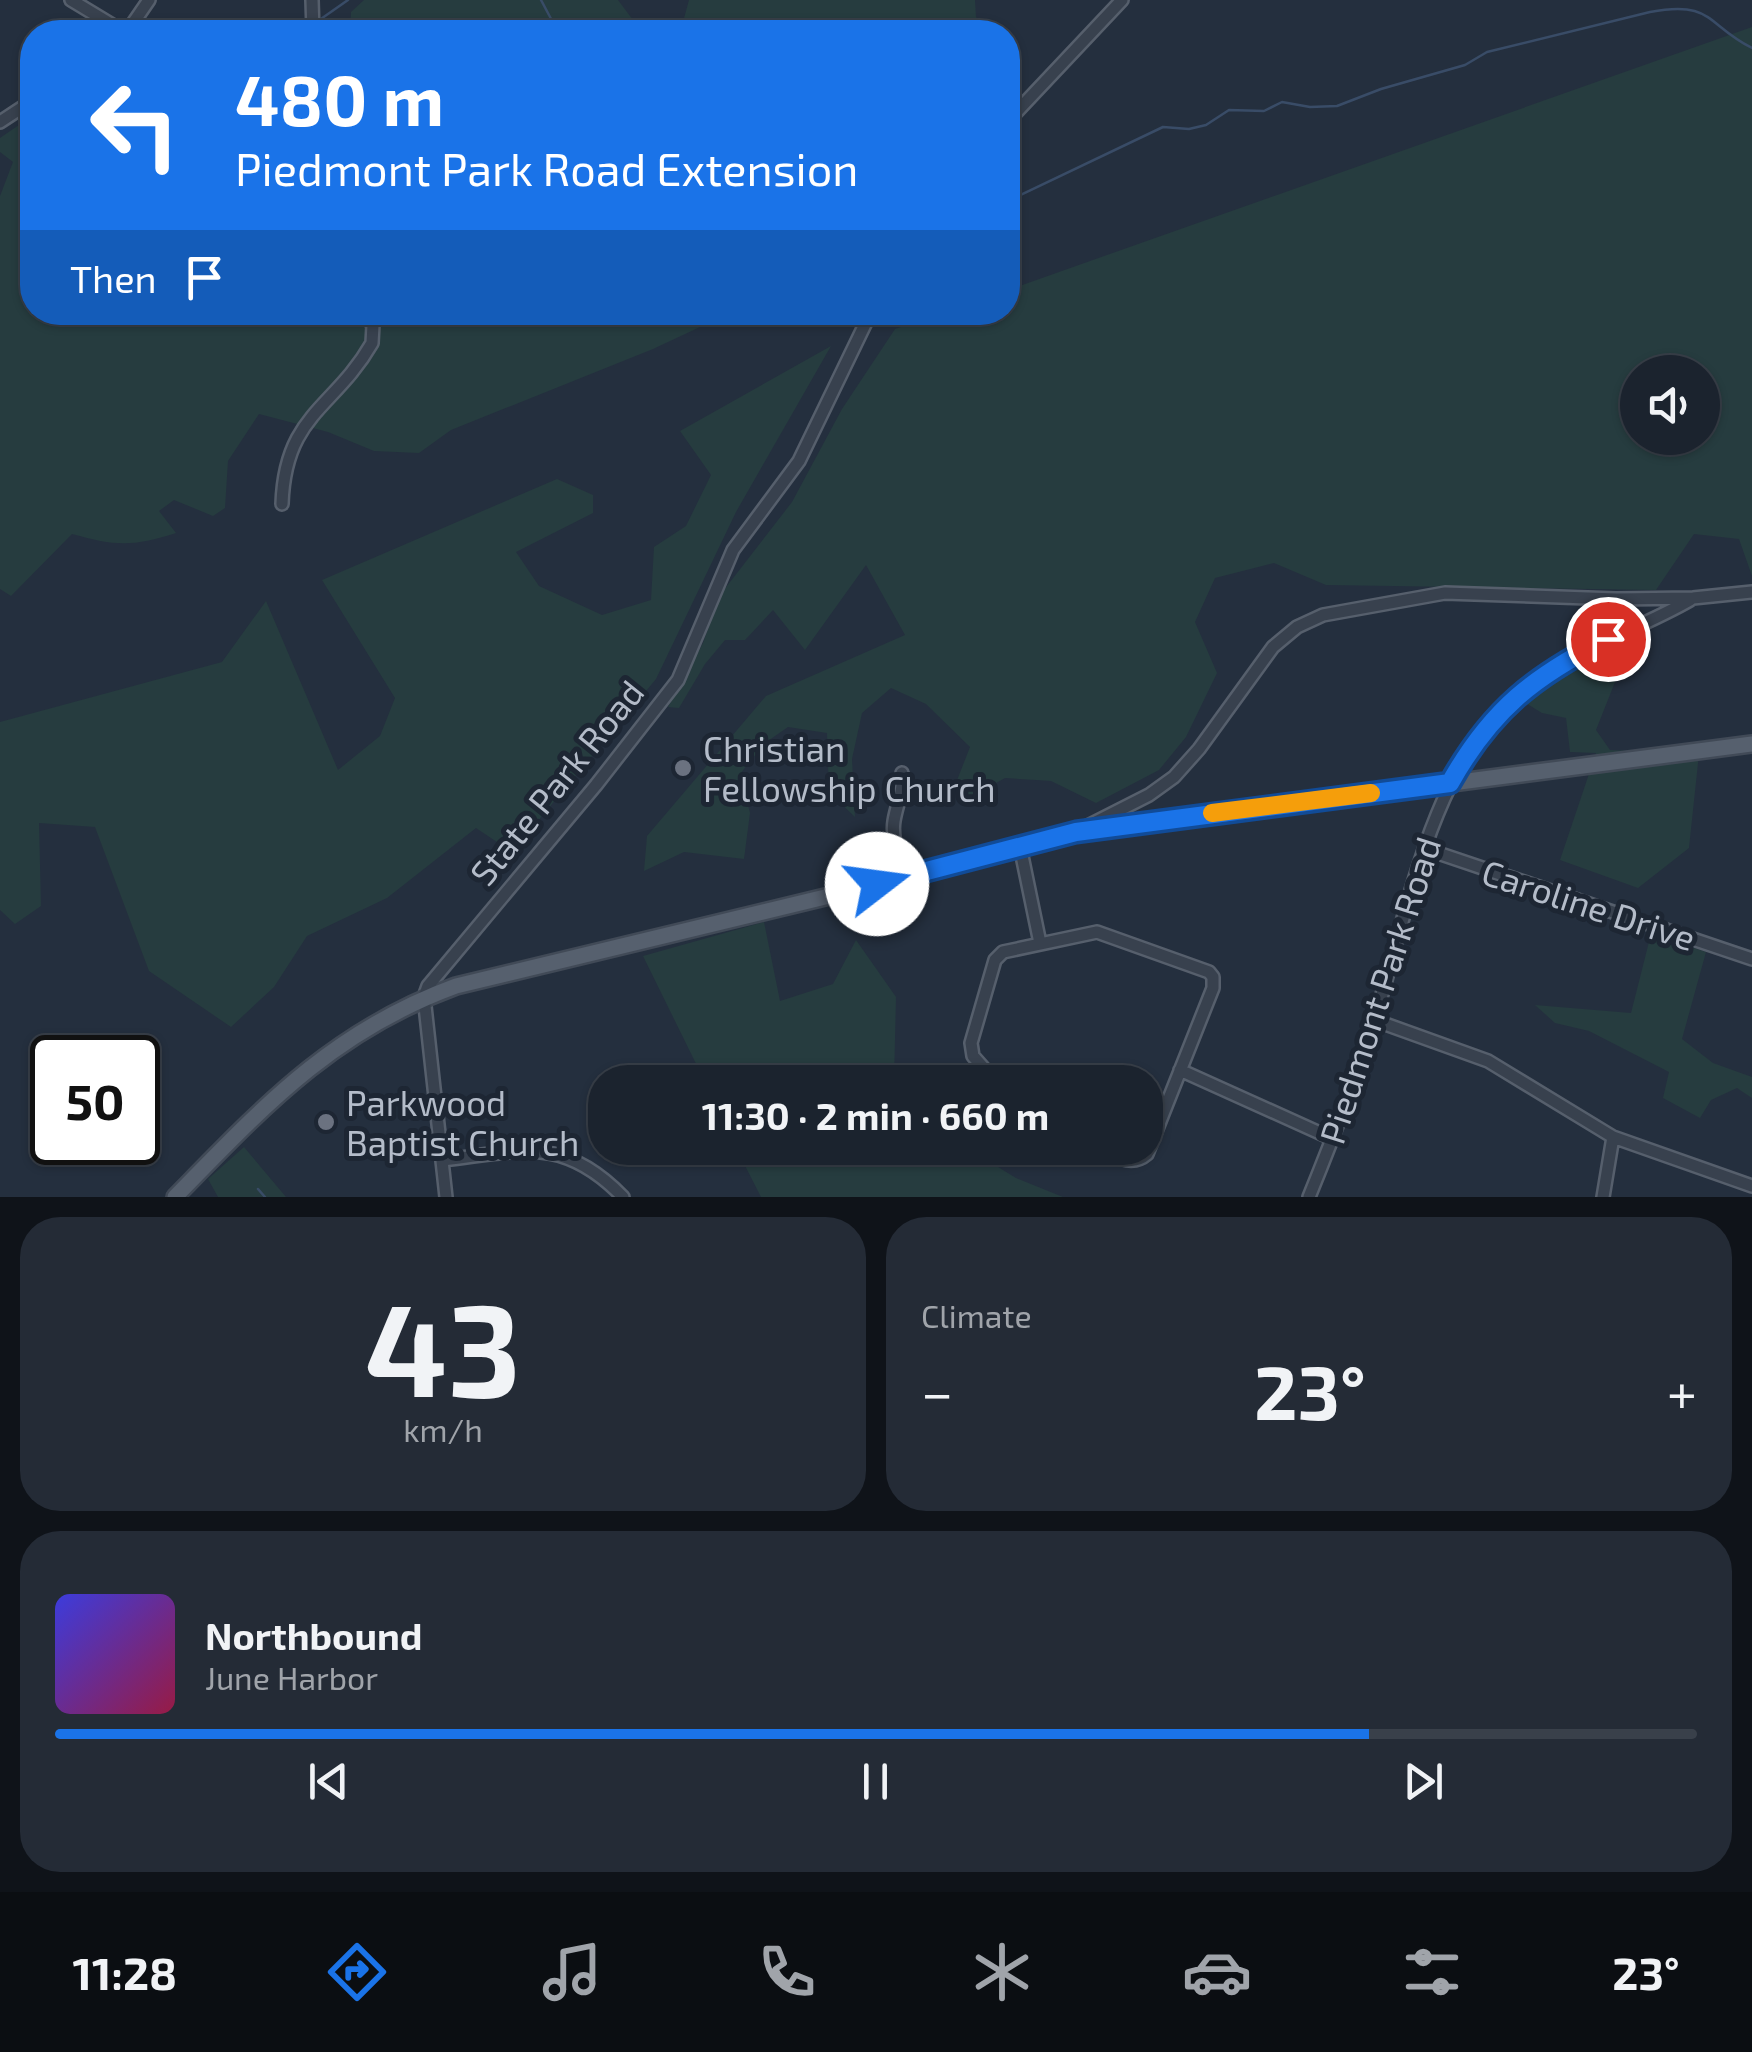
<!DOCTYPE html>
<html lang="en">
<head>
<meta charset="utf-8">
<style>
	body { margin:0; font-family:"Exo 2",sans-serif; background:#242b36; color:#f1f3f6; height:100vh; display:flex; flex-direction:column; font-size:38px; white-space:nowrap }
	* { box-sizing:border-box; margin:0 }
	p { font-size:32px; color:#a0a4aa }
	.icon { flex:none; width:55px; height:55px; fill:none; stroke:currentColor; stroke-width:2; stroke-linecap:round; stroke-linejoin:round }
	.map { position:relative; height:1197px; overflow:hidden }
	.sheet { display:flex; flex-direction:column; gap:20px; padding:20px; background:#0f1319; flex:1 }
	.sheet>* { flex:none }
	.hud { position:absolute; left:20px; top:20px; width:1000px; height:305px; border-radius:40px; box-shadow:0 2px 8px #0004,0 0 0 2px #39404a; background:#1a73e8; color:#fff; overflow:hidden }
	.buttons { position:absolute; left:1620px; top:355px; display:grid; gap:20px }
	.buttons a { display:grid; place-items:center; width:100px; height:100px; border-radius:50%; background:#1b232e; box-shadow:0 2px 8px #0004,0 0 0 2px #39404a; font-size:50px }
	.speed { position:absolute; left:30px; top:1035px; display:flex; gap:20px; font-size:50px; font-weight:700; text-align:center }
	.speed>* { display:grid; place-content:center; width:130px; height:130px; border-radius:50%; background:#1b232e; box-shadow:0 2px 8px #0004,0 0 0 2px #39404a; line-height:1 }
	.speed .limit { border:5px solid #111; border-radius:15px; background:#fff; color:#111 }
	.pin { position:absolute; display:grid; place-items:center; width:85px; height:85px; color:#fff; margin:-42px; border:5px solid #fff; border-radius:50%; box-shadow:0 2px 10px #0007 }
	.me { position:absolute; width:110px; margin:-55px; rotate:75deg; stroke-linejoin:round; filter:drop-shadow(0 0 8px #0008) }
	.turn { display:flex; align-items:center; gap:35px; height:210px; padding:0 50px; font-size:45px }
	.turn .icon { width:130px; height:130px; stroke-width:2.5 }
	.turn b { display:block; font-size:70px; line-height:85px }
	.then { display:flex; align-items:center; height:95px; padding:0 50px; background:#0003; gap:20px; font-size:38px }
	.big { font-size:75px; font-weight:700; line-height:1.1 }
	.sheet .tile { flex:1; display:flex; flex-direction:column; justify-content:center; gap:15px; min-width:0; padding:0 35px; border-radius:40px; background:#242b36 }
	.sheet .dial { align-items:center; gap:0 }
	.dial b { font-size:130px; line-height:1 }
	.song { display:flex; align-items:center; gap:30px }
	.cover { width:120px; height:120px; border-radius:15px; background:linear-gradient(135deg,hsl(240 70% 55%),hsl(340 70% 35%)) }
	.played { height:10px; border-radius:5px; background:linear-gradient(90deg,#1a73e8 80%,#39404a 80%) }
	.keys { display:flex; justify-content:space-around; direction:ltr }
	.heat { display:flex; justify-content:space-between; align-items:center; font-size:55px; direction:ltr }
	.sheet .tiles { flex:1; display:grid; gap:20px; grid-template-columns:1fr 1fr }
	.tile:last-child { grid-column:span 2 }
	.trip { position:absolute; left:588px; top:1065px; width:575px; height:100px; border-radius:40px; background:#1b232e; box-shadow:0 2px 8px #0004,0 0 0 2px #39404a; font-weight:700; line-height:100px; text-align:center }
	.tab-bar { display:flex; height:160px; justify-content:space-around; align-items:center; background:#0b0e12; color:#a0a4aa }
	.tab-bar .icon { width:70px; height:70px }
	.tab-bar .on { color:#1a73e8 }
	.tab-bar b { font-size:45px; color:#f1f3f6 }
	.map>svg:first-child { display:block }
	.green { fill:#263c3f; fill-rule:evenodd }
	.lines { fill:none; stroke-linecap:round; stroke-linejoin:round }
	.stream { stroke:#394c67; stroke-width:2.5 }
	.minor-casing { stroke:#565f6c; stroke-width:16 }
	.major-casing { stroke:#414a57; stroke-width:20 }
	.minor { stroke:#38414e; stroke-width:11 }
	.major { stroke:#56606e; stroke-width:15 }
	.route-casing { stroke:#114b97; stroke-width:25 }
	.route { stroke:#1a73e8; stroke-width:18 }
	.slow { stroke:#f59e0b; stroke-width:18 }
	.worship-dot { fill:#6b7280; stroke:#1d2633; stroke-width:4 }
	.labels { text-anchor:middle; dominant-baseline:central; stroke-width:10; stroke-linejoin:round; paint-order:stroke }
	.poi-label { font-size:35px; fill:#b4bcc9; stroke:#1d2633; text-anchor:start }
	.street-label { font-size:35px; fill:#b4bcc9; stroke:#1d2633 }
</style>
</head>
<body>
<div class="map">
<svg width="1752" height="1197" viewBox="0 0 1752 1197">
	<rect width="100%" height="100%" fill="#242f3e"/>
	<path class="green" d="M364,0H618L642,32H350L351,12Z
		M689,0H975L976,17L986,32H676L683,22Z
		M1752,27V576L1739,539L1694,534L1656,590L1326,585L1274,563L1215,578L1195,622L1217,673L1186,737L1159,770L1096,803L1051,781L1005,778L960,803L954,788L970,747L926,704L891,688L862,713L852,759L855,817L829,792L827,733L788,727L765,743L740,774L750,813L744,859L684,852L644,871L647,836L766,696L905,635L866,565L805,650L773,610L745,640H725L705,664L679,708L668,707L703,643L720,595L792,502L842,409L895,329L943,313L1008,312V290ZM1638,372H1702V438H1638Z
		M32,116V312H362L406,322L417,312L730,313L653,349L451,430L419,453L374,451L328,432L259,414L228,461L225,508L213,516L174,500L159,511L176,533C133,547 115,546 72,534L11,596L0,589V196L13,162L0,152V138Z
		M831,346L736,512L656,679L512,852L476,828L387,898L307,936L274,987L231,1027L149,971L95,827L39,823L41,906L15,924L0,910V722L222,662L266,601L338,770L380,736L395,698L322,580L557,479L593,495V513L516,552L539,586L602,615L651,600L654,547L686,526L711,475L680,431Z
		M1613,645L1617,677L1596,730L1610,750L1699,754L1689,848L1638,888L1560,860L1596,753L1570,752L1566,718L1542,713L1516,697L1549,673Z
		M764,922L780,1001L833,984L856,940L896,997L894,1082H705L643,956Z
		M1651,934L1706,952L1682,1039L1713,1063L1752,1077V1098L1737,1088L1711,1100L1700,1118L1663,1098L1669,1072L1589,1031L1555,1023L1535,1005L1631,1013Z
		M244,1147L286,1197H218L208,1179Z
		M736,1148H967L1016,1178L1063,1197H761Z"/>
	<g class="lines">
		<path class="stream" d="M541,0L558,32
			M318,21L348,0
			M299,32L307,29
			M1008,201L1163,127L1189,129L1206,125L1229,110L1264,111L1282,102L1310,107L1337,106L1381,89L1465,65L1487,52L1650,12C1713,0 1706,25 1752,48
			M258,1189L265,1197"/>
		<g class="minor-casing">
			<path id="minor" d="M71,0L124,32
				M312,0L313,32
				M127,32L149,0
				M1008,121L1122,0
				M0,122L32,101
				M282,504C285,414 334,409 372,343L373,325L362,312
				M902,773C904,791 897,803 894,821C891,839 900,860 904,877
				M1084,828L1149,795L1174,777L1199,749L1273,647L1297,627L1323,615L1445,593L1616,599L1693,598L1752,592
				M1020,846L1040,943
				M1426,849L1752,959
				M1374,1020L1488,1061L1613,1137L1752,1186
				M1180,1070L1333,1139
				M996,1082L973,1056L971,1043L995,960L1003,952L1097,932L1209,972L1213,977V988L1147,1154C1131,1168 1114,1155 1098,1148
				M443,1160C521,1151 563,1135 623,1197
				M446,1197L424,997L428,986L596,785L678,680L733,550L799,461L871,312
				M1309,1197C1333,1138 1356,1079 1375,1018C1407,915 1429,776 1511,700C1562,652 1631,634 1690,600
				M1603,1197L1613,1137"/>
		</g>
		<g class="major-casing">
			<path id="major" d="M175,1197C264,1106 333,1031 456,986L850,891L1076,832L1752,744"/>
		</g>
		<use href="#minor" class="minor"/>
		<use href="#major" class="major"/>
	</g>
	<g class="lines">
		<g class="route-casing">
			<path id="route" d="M877,884L1076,832L1450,783C1491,710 1534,676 1608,639"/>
		</g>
		<use href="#route" class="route"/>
		<path class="slow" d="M1212,813L1371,793"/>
	</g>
	<g class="worship-dot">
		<circle cx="683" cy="768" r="10"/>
		<circle cx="326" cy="1122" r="10"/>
	</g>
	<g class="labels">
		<g class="poi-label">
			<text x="703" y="748">Christian<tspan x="703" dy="40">Fellowship Church</tspan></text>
			<text x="346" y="1102">Parkwood<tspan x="346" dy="40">Baptist Church</tspan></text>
		</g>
		<g class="street-label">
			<text transform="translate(556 782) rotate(-51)">State Park Road</text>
			<text transform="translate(1589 904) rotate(18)">Caroline Drive</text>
			<text transform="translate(1379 990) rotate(-72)">Piedmont Park Road</text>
		</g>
	</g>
</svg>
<div class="buttons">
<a><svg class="icon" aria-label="sound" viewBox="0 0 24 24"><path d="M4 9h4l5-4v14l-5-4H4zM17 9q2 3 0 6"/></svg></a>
</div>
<div class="speed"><div class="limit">50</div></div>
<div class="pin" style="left:1608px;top:639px;background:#d93025"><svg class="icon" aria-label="arrive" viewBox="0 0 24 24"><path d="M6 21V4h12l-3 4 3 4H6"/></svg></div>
<svg class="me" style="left:877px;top:884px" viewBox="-20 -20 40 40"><circle r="19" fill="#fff"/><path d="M0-13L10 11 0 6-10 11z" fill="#1a73e8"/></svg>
<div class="trip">11:30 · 2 min · 660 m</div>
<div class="hud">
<div class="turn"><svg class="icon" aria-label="left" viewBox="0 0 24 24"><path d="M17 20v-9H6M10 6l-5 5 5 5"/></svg><div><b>480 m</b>Piedmont Park Road Extension</div></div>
<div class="then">Then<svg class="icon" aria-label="arrive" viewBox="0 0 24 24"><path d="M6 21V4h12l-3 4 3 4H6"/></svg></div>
</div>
</div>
<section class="sheet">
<div class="tiles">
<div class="tile dial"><b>43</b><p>km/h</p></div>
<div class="tile"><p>Climate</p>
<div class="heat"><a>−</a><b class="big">23°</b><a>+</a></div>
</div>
<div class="tile">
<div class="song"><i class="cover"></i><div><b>Northbound</b><p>June Harbor</p></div></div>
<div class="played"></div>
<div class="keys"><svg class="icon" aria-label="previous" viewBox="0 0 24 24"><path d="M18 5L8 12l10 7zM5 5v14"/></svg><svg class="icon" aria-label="pause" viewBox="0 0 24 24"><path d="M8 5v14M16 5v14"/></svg><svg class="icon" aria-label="next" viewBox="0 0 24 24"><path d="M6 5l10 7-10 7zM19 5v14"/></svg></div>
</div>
</div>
</section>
<nav class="tab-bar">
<b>11:28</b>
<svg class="icon on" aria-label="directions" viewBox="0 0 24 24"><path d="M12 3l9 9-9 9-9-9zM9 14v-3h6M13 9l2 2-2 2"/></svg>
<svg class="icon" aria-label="music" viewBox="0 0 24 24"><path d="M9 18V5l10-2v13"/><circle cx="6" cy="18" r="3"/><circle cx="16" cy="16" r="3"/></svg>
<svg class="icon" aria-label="phone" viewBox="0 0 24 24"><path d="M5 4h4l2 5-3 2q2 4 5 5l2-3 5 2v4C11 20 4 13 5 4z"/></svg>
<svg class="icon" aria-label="climate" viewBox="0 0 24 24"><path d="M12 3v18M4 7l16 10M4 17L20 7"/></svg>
<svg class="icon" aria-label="car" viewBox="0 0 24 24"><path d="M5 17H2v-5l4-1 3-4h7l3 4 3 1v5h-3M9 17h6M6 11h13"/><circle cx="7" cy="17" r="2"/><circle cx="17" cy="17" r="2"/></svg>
<svg class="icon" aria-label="filters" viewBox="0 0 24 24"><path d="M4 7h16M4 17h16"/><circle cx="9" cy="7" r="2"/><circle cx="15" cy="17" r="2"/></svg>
<b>23°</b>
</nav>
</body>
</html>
